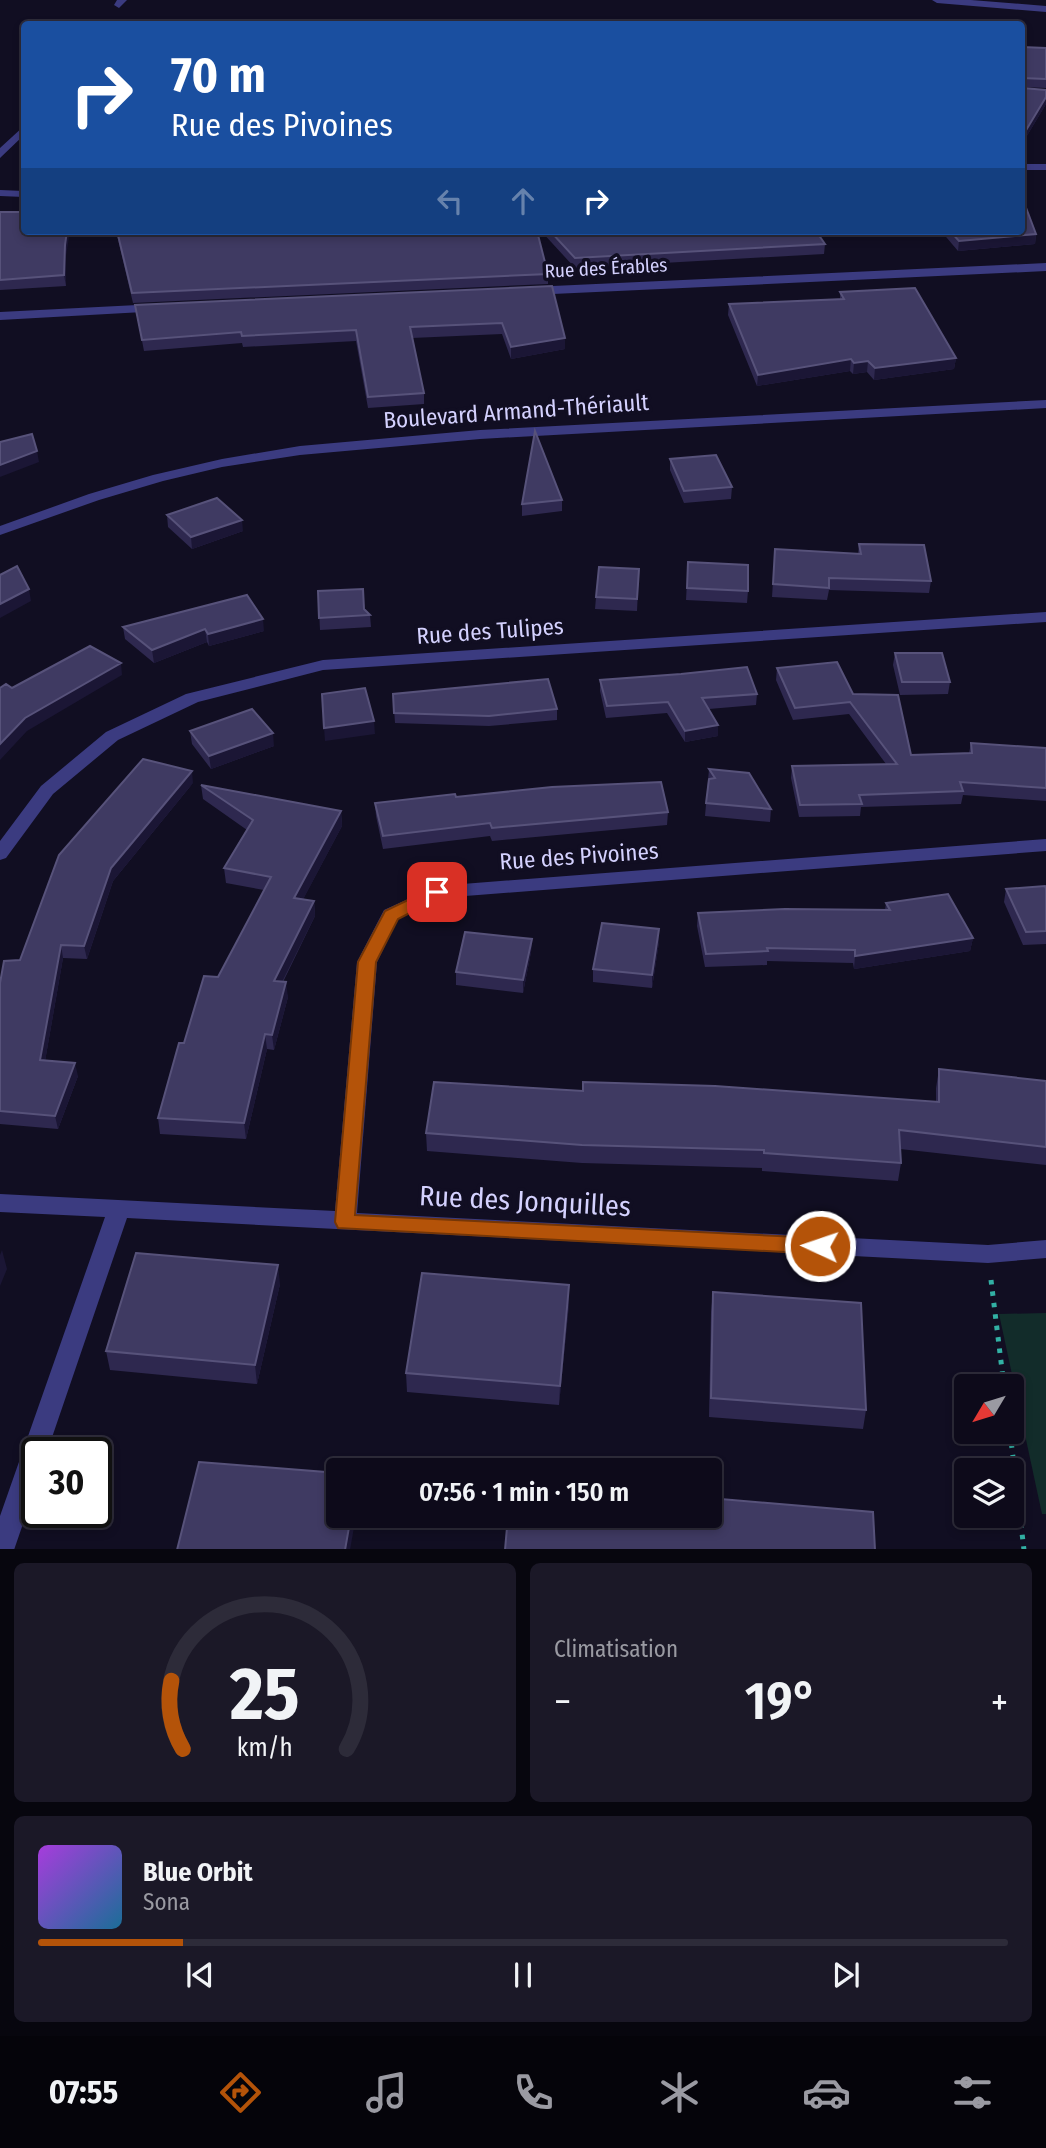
<!DOCTYPE html>
<html lang="fr">
<head>
<meta charset="utf-8">
<style>
	body { margin:0; font-family:"Fira Sans Condensed",sans-serif; background:#1b1827; color:#f1f3f6; height:100vh; display:flex; flex-direction:column; font-size:26px; white-space:nowrap }
	* { box-sizing:border-box; margin:0 }
	p { font-size:23px; color:#9a9aa2 }
	.icon { flex:none; width:38px; height:38px; fill:none; stroke:currentColor; stroke-width:2; stroke-linecap:round; stroke-linejoin:round }
	.map { position:relative; height:1549px; overflow:hidden }
	.panel { display:flex; flex-direction:column; gap:14px; padding:14px; background:#07060e; flex:1 }
	.panel>* { flex:none }
	.guide { position:absolute; left:21px; top:21px; width:1004px; height:214px; border-radius:7px; box-shadow:0 4px 10px #0003,0 0 0 2px #2d2b39; background:#1a4fa0; color:#fff; overflow:hidden }
	.needle { width:46px; rotate:232deg }
	.tools { position:absolute; left:954px; top:1374px; display:grid; gap:14px }
	.tools a { display:grid; place-items:center; width:70px; height:70px; border-radius:7px; background:#0d0a1a; box-shadow:0 4px 10px #0003,0 0 0 2px #2d2b39; font-size:35px }
	.speed { position:absolute; left:21px; top:1437px; display:flex; gap:14px; font-size:35px; font-weight:700; text-align:center }
	.speed>* { display:grid; place-content:center; width:91px; height:91px; border-radius:50%; background:#0d0a1a; box-shadow:0 4px 10px #0003,0 0 0 2px #2d2b39; line-height:1 }
	.speed .limit { border:4px solid #111; border-radius:10px; background:#fff; color:#111 }
	.pin { position:absolute; display:grid; place-items:center; width:60px; height:60px; color:#fff; margin:-30px; border-radius:14px; box-shadow:0 4px 10px #0006 }
	.me { position:absolute; width:77px; margin:-38px; rotate:273deg; stroke-linejoin:round; filter:drop-shadow(0 0 5px #0008) }
	.turn { display:flex; align-items:center; gap:24px; height:147px; padding:0 35px; font-size:32px }
	.turn .icon { width:91px; height:91px; stroke-width:2.5 }
	.turn b { display:block; font-size:49px; line-height:60px }
	.lanes { display:flex; align-items:center; height:66px; padding:0 35px; background:#0003; justify-content:center; gap:35px; direction:ltr }
	.lanes .off { opacity:.35 }
	.big { font-size:52px; font-weight:600; line-height:1.1 }
	.panel .card { flex:1; display:flex; flex-direction:column; justify-content:center; gap:10px; min-width:0; padding:0 24px; border-radius:10px; background:#1b1827 }
	.panel .dial { align-items:center; gap:0 }
	.dial svg { height:182px; overflow:visible; fill:none; stroke:#2d2b39; stroke-width:7; stroke-linecap:round; text-anchor:middle }
	.dial text { fill:#f1f3f6; stroke:none }
	.song { display:flex; align-items:center; gap:21px }
	.cover { width:84px; height:84px; border-radius:10px; background:linear-gradient(135deg,hsl(280 70% 55%),hsl(200 70% 35%)) }
	.played { height:7px; border-radius:4px; background:linear-gradient(90deg,#b45309 15%,#2d2b39 15%) }
	.keys { display:flex; justify-content:space-around; direction:ltr }
	.heat { display:flex; justify-content:space-between; align-items:center; font-size:38px; direction:ltr }
	.panel .tiles { flex:1; display:grid; gap:14px; grid-template-columns:1fr 1fr }
	.card:last-child { grid-column:span 2 }
	.trip { position:absolute; left:326px; top:1458px; width:396px; height:70px; border-radius:7px; background:#0d0a1a; box-shadow:0 4px 10px #0003,0 0 0 2px #2d2b39; font-weight:600; line-height:70px; text-align:center }
	.tabs { display:flex; height:112px; justify-content:space-around; align-items:center; background:#05040a; color:#9a9aa2 }
	.tabs .icon { width:49px; height:49px }
	.tabs .current { color:#b45309 }
	.tabs b { font-size:32px; color:#f1f3f6 }
	.map>svg:first-child { display:block }
	.green { fill:#122c2a }
	.lines { fill:none; stroke-linecap:round; stroke-linejoin:round }
	.path { stroke:#32b0a4; stroke-width:5; stroke-dasharray:4.5 7; stroke-linecap:butt }
	.service { fill:#3b3b80; fill-rule:evenodd }
	.minor { fill:#3b3b80; fill-rule:evenodd }
	.tertiary { fill:#3b3b80; fill-rule:evenodd }
	.wall { fill:#2e284f }
	.shaded-wall { fill:#1b1635 }
	.building { fill:#3f3a62; stroke:#57527a; stroke-width:2 }
	.route { fill:#b45309; stroke:#753606; stroke-width:2 }
	.labels { text-anchor:middle; dominant-baseline:central; stroke-width:7; stroke-linejoin:round; paint-order:stroke }
	.far-street-label { font-size:19px; fill:#d4d1fe; stroke:#110e22 }
	.street-label { font-size:23px; fill:#d4d1fe; stroke:#110e22 }
	.near-street-label { font-size:28px; fill:#d4d1fe; stroke:#110e22 }
</style>
</head>
<body>
<div class="map">
<svg width="1046" height="1550" viewBox="0 0 1046 1550">
	<rect width="100%" height="100%" fill="#110e22"/>
	<path class="green" d="M1046,1313V1514H1042L999,1314Z"/>
	<g class="lines">
		<path class="path" d="M991,1280L1004,1386
			M1010,1432L1024,1550"/>
		<path class="service" d="M117,0H127L119,8L114,5Z"/>
		<path class="minor" d="M24,126V135L0,158V148Z
			M1022,164H1046V170H1022Z
			M0,190L24,191V197L0,196Z
			M1046,263V271L531,295L525,291L531,287Z
			M157,304L161,305V311L0,320V312Z
			M1046,612V622L323,670L198,702L118,740L53,794L6,858L0,860V841L41,786L106,732L186,694L323,660Z
			M1046,839V851L440,898L398,919L377,962L357,1213L988,1245L1046,1240V1258L988,1263L127,1218L47,1452H37V1483L14,1550H0V1516L105,1217L0,1212V1194L335,1211L357,962L384,910L437,886Z"/>
		<path class="tertiary" d="M932,0H971L1046,6V12L937,3Z
			M1046,400V408L480,439L300,455L222,467L163,481L99,500L0,535V526L89,494L153,475L222,459L300,446L480,430Z"/>
	</g>
	<path class="wall" d="M1022,47L1046,48V88L1023,87L1046,104L1022,144Z
		M0,212L66,256V286L0,290Z
		M116,231H537L548,274V284L133,303Z
		M541,231H816L825,244L824,254L575,268Z
		M941,231H1022L1036,234L1035,244L958,251Z
		M552,286L565,349L511,359L502,334L412,338L424,393V404L368,408L356,341L243,347L242,343L144,351L135,305Z
		M840,292L956,358L954,369L874,380L867,372L853,374L850,371L757,386L728,315L729,304L840,299Z
		M670,459L732,487L731,499L684,503L670,470Z
		M562,500V511L522,516V504Z
		M167,515L243,531L192,549L168,527Z
		M859,544L931,581L929,593L829,590L827,600L772,597L775,549L858,554Z
		M688,562L748,591L747,603L686,600Z
		M639,569L637,611L595,609L596,597Z
		M318,591L364,609L370,615L371,627L320,630Z
		M123,627L264,631L209,646L207,642L154,663L125,639Z
		M895,653L950,682L948,694L900,695L893,665Z
		M777,668L853,694L911,755L969,753L971,743L1046,748V801L963,795L961,804L861,807L860,816L799,817L791,778L792,766L886,764L849,714L793,720L776,680Z
		M600,680L757,694L756,705L709,709L718,725V736L685,742L667,713L606,718L600,691Z
		M393,694L557,709V720L489,726L395,723Z
		M190,731L274,746L211,769L192,744Z
		M709,769L771,809L770,822L705,816Z
		M193,783L113,881L87,959L63,958L45,1061L78,1076L58,1129L0,1124V983L20,960Z
		M201,785L341,811L342,826L303,899L314,901L315,916L283,982L288,997L274,1050L267,1049L246,1139L160,1134L158,1118L184,1043L264,890L226,883L224,868L247,830L203,799Z
		M456,797L668,812L667,825L492,841L490,836L383,849L376,816L375,803Z
		M1006,889H1046V944L1023,945L1004,902Z
		M886,903L973,938L970,951L854,969L853,963L767,961V965L705,967L697,926L698,913L885,910Z
		M532,939L531,952L523,993L456,985V972Z
		M659,942L652,988L593,982V969Z
		M939,1069L1046,1081V1165L900,1149L901,1163L898,1181L762,1171V1168L582,1163L427,1151L426,1133L583,1091L936,1102V1088Z
		M280,1284L257,1384L110,1370L106,1351Z
		M713,1292L866,1410L863,1429L709,1417L711,1312Z
		M569,1304L559,1405L407,1392L406,1373Z"/>
	<path class="shaded-wall" d="M1046,97V104L1022,144V137Z
		M67,231H70L66,256V286L64,275L65,245Z
		M1036,234L1035,244L958,251L959,241Z
		M565,338V349L511,359V347Z
		M956,358L954,369L874,380L875,368Z
		M851,359L850,371L757,386L758,375Z
		M868,361L867,372L853,374L854,363Z
		M37,451L39,462L0,477V465Z
		M242,520L243,531L192,549L191,537Z
		M29,589L31,601L0,618V604Z
		M263,619L264,631L209,646L208,634Z
		M205,629L207,642L154,663L152,650Z
		M121,663L122,675L27,731L0,760V744L25,718Z
		M374,721L375,734L325,741L324,728Z
		M718,725V736L685,742V731Z
		M273,733L274,746L211,769L209,756Z
		M192,771L193,783L113,881L87,959L84,946L111,868Z
		M341,811L342,826L296,913L294,898Z
		M314,901L315,916L275,996L274,981Z
		M659,929V942L652,988V975Z
		M973,938L970,951L854,969L855,956Z
		M532,939L531,952L523,993V980Z
		M61,945L63,958L43,1073L40,1060Z
		M286,982L288,997L274,1050L272,1035Z
		M265,1034L267,1049L246,1139L244,1123Z
		M75,1063L78,1076L58,1129L55,1116Z
		M2,1250L7,1269L0,1286V1255Z
		M278,1265L280,1284L257,1384L255,1365Z
		M569,1285V1304L559,1405L560,1386Z
		M351,1516H356L350,1550H345Z"/>
	<path class="building" d="M1022,47L1046,48V79L1022,78Z
		M1022,80L1023,88L1046,90V97L1022,137Z
		M1022,197L1036,234L959,241L950,231H1022Z
		M0,212H24V231H67L65,245L64,275L0,280Z
		M117,231H537L548,274L132,293Z
		M550,231H816L825,244L575,258Z
		M552,286L565,338L511,347L502,323L410,327L424,393L368,397L356,330L242,336L241,332L142,340L135,305Z
		M915,288L956,358L875,368L868,361L854,363L851,359L758,375L729,304L844,299L840,292Z
		M535,431L562,500L522,504Z
		M32,434L37,451L0,465V442Z
		M716,455L732,487L684,491L670,459Z
		M217,498L242,520L191,537L167,515Z
		M859,544L924,545L931,581L829,578V588L773,584L775,549L861,554Z
		M688,562L748,565V591L687,588Z
		M17,566L29,589L0,604V575Z
		M599,567L639,569L637,599L596,597Z
		M363,589L364,609L370,615L319,618L318,591Z
		M247,595L263,619L208,634L205,629L152,650L123,627Z
		M90,646L121,663L25,718L0,744V688L6,684L12,688Z
		M895,653H942L950,682H902Z
		M837,662L853,694L898,695L911,755L972,753L971,743L1046,748V788L960,782L963,791L859,795L862,804L800,805L792,766L897,764L850,702L795,708L777,668Z
		M747,667L757,694L702,698L718,725L685,731L668,702L607,706L600,680L681,674Z
		M548,679L557,709L489,716L394,713L393,694Z
		M365,688L374,721L324,728L322,694Z
		M252,709L273,733L209,756L190,731Z
		M143,759L192,771L111,868L84,946L61,945L40,1060L75,1063L55,1116L0,1111V983L4,961L20,960L59,855Z
		M709,769L749,773L771,809L706,803L709,779L715,778Z
		M661,782L668,812L492,828L490,823L383,836L375,803L455,794L456,797L552,787Z
		M201,785L341,811L294,898L314,901L274,981L286,982L272,1035L265,1034L244,1123L158,1118L179,1043H184L204,976L218,977L271,877L224,868L253,820Z
		M1045,886L1046,889V931L1026,932L1006,889Z
		M948,894L973,938L855,956V950L767,948L768,951L706,954L698,913L785,909L890,910L886,903Z
		M602,923L659,929L652,975L593,969Z
		M465,932L532,939L523,980L456,972Z
		M939,1069L1046,1081V1147L899,1130L901,1163L764,1153V1150L582,1145L426,1133L434,1082L583,1091V1082L715,1086L939,1102Z
		M136,1253L278,1265L255,1365L106,1351Z
		M422,1273L569,1285L560,1386L406,1373Z
		M713,1292L861,1303L866,1410L711,1398Z
		M199,1462L338,1473V1516H351L345,1550H177Z
		M709,1498L873,1512L875,1550H505L508,1516H709Z"/>
	<path class="route" d="M437,886L445,892L443,896L398,919L376,962L355,1215L820,1238L827,1240L830,1246L827,1252L820,1254L338,1228L335,1222L358,962L385,911Z"/>
	<g class="labels">
		<g class="far-street-label">
			<text transform="translate(606 268) rotate(-3)">Rue des Érables</text>
		</g>
		<g class="street-label">
			<text transform="translate(516 411) rotate(-4)">Boulevard Armand-Thériault</text>
			<text transform="translate(490 631) rotate(-4)">Rue des Tulipes</text>
			<text transform="translate(579 856) rotate(-4)">Rue des Pivoines</text>
		</g>
		<g class="near-street-label">
			<text transform="translate(525 1201) rotate(3)">Rue des Jonquilles</text>
		</g>
	</g>
</svg>
<div class="tools">
<a><svg class="needle" viewBox="-14 -14 28 28"><path d="M0-13l5 13h-10z" fill="#e53935"/><path d="M0 13l5-13h-10z" fill="#9a9aa2"/></svg></a>
<a><svg class="icon" aria-label="layers" viewBox="0 0 24 24"><path d="M12 4l9 5-9 5-9-5zM3 14l9 5 9-5"/></svg></a>
</div>
<div class="speed"><div class="limit">30</div></div>
<div class="pin" style="left:437px;top:892px;background:#d93025"><svg class="icon" aria-label="arrive" viewBox="0 0 24 24"><path d="M6 21V4h12l-3 4 3 4H6"/></svg></div>
<svg class="me" style="left:820px;top:1246px" viewBox="-20 -20 40 40"><circle r="17" fill="#b45309" stroke="#fff" stroke-width="3"/><path d="M0-11L8 9 0 5-8 9z" fill="#fff"/></svg>
<div class="trip">07:56 · 1 min · 150 m</div>
<div class="guide">
<div class="turn"><svg class="icon" aria-label="right" viewBox="0 0 24 24"><path d="M7 20v-9h11M14 6l5 5-5 5"/></svg><div><b>70 m</b>Rue des Pivoines</div></div>
<div class="lanes"><svg class="icon off" aria-label="left" viewBox="0 0 24 24"><path d="M17 20v-9H6M10 6l-5 5 5 5"/></svg><svg class="icon off" aria-label="ahead" viewBox="0 0 24 24"><path d="M12 20V5M6 11l6-6 6 6"/></svg><svg class="icon" aria-label="right" viewBox="0 0 24 24"><path d="M7 20v-9h11M14 6l5 5-5 5"/></svg></div>
</div>
</div>
<section class="panel">
<div class="tiles">
<div class="card dial"><svg viewBox="0 0 100 80">
<path d="M14 69A42 42 0 1 1 86 69"/>
<path d="M14 69A42 42 0 0 1 9 39" stroke="#b45309"/>
<text x="50" y="56" font-size="32" font-weight="700">25</text>
<text x="50" y="72" font-size="11">km/h</text>
</svg></div>
<div class="card"><p>Climatisation</p>
<div class="heat"><a>−</a><b class="big">19°</b><a>+</a></div>
</div>
<div class="card">
<div class="song"><i class="cover"></i><div><b>Blue Orbit</b><p>Sona</p></div></div>
<div class="played"></div>
<div class="keys"><svg class="icon" aria-label="previous" viewBox="0 0 24 24"><path d="M18 5L8 12l10 7zM5 5v14"/></svg><svg class="icon" aria-label="pause" viewBox="0 0 24 24"><path d="M8 5v14M16 5v14"/></svg><svg class="icon" aria-label="next" viewBox="0 0 24 24"><path d="M6 5l10 7-10 7zM19 5v14"/></svg></div>
</div>
</div>
</section>
<nav class="tabs">
<b>07:55</b>
<svg class="icon current" aria-label="directions" viewBox="0 0 24 24"><path d="M12 3l9 9-9 9-9-9zM9 14v-3h6M13 9l2 2-2 2"/></svg>
<svg class="icon" aria-label="music" viewBox="0 0 24 24"><path d="M9 18V5l10-2v13"/><circle cx="6" cy="18" r="3"/><circle cx="16" cy="16" r="3"/></svg>
<svg class="icon" aria-label="phone" viewBox="0 0 24 24"><path d="M5 4h4l2 5-3 2q2 4 5 5l2-3 5 2v4C11 20 4 13 5 4z"/></svg>
<svg class="icon" aria-label="climate" viewBox="0 0 24 24"><path d="M12 3v18M4 7l16 10M4 17L20 7"/></svg>
<svg class="icon" aria-label="car" viewBox="0 0 24 24"><path d="M5 17H2v-5l4-1 3-4h7l3 4 3 1v5h-3M9 17h6M6 11h13"/><circle cx="7" cy="17" r="2"/><circle cx="17" cy="17" r="2"/></svg>
<svg class="icon" aria-label="filters" viewBox="0 0 24 24"><path d="M4 7h16M4 17h16"/><circle cx="9" cy="7" r="2"/><circle cx="15" cy="17" r="2"/></svg>
</nav>
</body>
</html>
